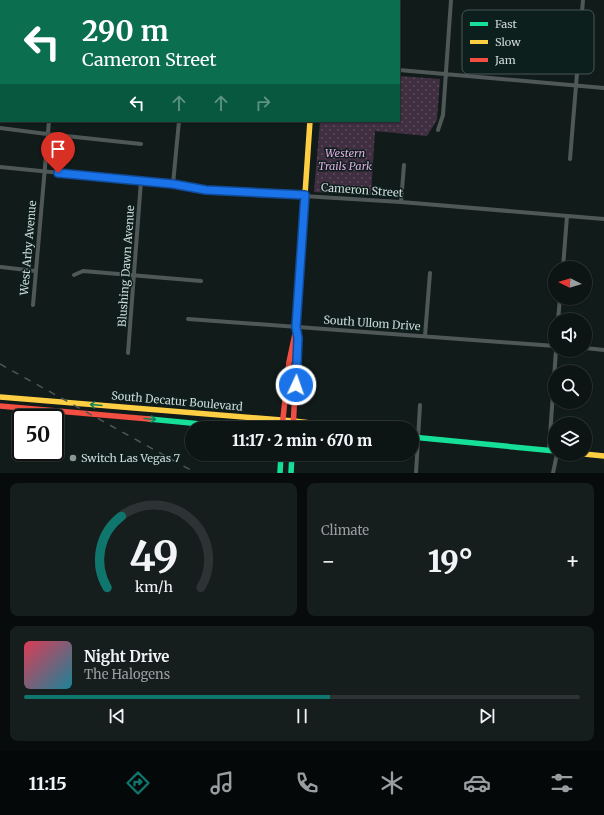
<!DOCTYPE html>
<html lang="en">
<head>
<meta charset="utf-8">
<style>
	body { margin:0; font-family:Merriweather,serif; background:#161d1d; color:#f1f3f6; height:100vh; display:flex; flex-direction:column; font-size:15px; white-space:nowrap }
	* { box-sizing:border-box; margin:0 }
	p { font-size:13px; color:#9a9ea0 }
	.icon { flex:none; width:22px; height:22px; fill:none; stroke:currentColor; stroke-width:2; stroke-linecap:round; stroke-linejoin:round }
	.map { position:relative; height:473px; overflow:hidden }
	.side { display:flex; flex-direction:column; gap:10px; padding:10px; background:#070b0b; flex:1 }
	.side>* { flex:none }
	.top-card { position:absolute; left:0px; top:0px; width:400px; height:122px; box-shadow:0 1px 3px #0004,0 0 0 1px #2d3334; background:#0b6e4f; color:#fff; overflow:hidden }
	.needle { width:26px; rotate:275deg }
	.buttons { position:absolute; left:548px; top:261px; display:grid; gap:8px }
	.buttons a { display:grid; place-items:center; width:44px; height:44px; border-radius:50%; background:#0d1414; box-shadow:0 1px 3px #0004,0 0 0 1px #2d3334; font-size:20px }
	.speed { position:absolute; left:12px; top:409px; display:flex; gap:8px; font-size:20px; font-weight:700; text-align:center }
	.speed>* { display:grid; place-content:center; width:52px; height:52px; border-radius:50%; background:#0d1414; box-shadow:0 1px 3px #0004,0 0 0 1px #2d3334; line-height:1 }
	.speed .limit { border:2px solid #111; border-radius:6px; background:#fff; color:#111 }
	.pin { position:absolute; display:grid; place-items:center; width:34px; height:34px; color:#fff; margin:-41px -17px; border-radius:50% 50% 50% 0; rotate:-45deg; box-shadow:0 0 4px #0007 }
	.pin .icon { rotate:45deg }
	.me { position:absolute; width:44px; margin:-22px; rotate:3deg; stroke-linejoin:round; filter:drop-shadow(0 0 3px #0008) }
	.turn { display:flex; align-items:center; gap:14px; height:84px; padding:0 16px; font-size:18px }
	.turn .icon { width:52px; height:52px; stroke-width:2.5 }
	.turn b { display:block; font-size:28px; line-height:34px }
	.lanes { display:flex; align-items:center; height:38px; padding:0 16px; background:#0003; justify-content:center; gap:20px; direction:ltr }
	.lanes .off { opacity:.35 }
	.big { font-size:30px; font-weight:800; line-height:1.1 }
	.side .widget { flex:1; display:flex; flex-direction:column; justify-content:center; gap:6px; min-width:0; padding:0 14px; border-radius:8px; background:#161d1d }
	.side .dial { align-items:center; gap:0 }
	.dial svg { height:104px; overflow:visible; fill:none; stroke:#2d3334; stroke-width:7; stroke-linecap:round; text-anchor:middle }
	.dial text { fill:#f1f3f6; stroke:none }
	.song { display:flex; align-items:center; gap:12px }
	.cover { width:48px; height:48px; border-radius:6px; background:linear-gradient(135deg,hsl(350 70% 55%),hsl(190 70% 35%)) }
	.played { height:4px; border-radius:2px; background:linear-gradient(90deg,#0f766e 55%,#2d3334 55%) }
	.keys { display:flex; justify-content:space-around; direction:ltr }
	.heat { display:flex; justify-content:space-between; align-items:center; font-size:22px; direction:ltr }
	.side .tiles { flex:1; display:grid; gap:10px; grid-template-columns:1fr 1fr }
	.widget:last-child { grid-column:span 2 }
	.trip { position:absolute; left:185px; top:421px; width:234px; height:40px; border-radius:20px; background:#0d1414; box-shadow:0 1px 3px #0004,0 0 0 1px #2d3334; font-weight:800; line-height:40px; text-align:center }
	.dock { display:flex; height:64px; justify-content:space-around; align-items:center; background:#050808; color:#9a9ea0 }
	.dock .icon { width:28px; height:28px }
	.dock .current { color:#0f766e }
	.dock b { font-size:18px; color:#f1f3f6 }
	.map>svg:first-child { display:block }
	.grass { fill:url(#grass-dots) }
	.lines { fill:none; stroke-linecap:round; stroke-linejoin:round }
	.street { stroke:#4f5857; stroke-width:4 }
	.fast { stroke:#16e098; stroke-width:5.5 }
	.slow { stroke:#ffcf43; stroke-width:5.5 }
	.jam { stroke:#f24e42; stroke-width:5.5 }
	.rail { stroke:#4e5656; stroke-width:1.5; stroke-dasharray:7 7; stroke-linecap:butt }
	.oneway { stroke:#12805a }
	.route-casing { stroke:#114b97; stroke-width:10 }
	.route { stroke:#1a73e8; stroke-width:7 }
	.poi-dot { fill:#8c9796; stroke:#0d1f1d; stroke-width:1.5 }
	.labels { text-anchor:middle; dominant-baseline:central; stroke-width:3; stroke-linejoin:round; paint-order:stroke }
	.park-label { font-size:11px; font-style:italic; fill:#e3aae4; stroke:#0d1f1d }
	.street-label { font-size:11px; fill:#cfdad9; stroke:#0d1f1d }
	.poi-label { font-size:11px; fill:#cfdad9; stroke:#0d1f1d; text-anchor:start }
	.key { fill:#0d1f1d; stroke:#475755; stroke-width:1 }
	.key-label { font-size:11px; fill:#cfdad9 }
</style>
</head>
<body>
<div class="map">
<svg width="604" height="473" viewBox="0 0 604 473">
	<defs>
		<pattern id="grass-dots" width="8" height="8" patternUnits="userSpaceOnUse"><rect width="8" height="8" fill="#402e41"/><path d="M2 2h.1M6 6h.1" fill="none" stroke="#5b4c5c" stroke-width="1.8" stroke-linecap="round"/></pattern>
	</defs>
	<rect width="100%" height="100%" fill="#111b1a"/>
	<path class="grass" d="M399,76L440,79L437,120L427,136L375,131L371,195L314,192L320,121H399Z"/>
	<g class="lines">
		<path class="street" d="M58,1L59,0
			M188,1L189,0
			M0,36H1
			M399,70L604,88
			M0,128L47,134L141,144
			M438,130L443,115L451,0
			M570,159L583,0
			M0,167L173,184L206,190L401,202L604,219
			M173,184L179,121
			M401,202L404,165
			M1,267L35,271
			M563,268L567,216
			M74,275L83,271L201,281
			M33,305L49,121
			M188,319L555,346
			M558,320L560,298
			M425,336L430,273
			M585,348L604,350
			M128,353L141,181
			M549,450L556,350
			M416,473L420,405
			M553,473L557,454"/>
		<path class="fast" d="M320,0V1
			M149,419L243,428
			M412,437L555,451
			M280,473L281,454
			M291,473L292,454"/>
		<path class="slow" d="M304,209L310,121
			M0,397L294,421L352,428
			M584,454L604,456"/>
		<path class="jam" d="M0,406L149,419
			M282,428L289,362L296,329
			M293,428L298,338L296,327L304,209"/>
		<path class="rail" d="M0,364L196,473"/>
	</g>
	<defs><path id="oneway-shaft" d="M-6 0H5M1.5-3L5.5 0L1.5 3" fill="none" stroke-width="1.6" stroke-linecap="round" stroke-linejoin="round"/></defs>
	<g class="oneway">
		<use href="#oneway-shaft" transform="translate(96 405) rotate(-175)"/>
		<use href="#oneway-shaft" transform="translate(150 419) rotate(5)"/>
	</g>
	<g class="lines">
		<g class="route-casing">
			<path id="route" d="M58,173L173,184L206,190L305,195L296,327L298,338L296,385"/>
		</g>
		<use href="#route" class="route"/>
	</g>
	<circle class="poi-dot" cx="73" cy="458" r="4"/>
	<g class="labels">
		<g class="park-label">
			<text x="345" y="153">Western<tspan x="345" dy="13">Trails Park</tspan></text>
		</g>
		<g class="street-label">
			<text transform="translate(362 190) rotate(4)">Cameron Street</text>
			<text transform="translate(28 248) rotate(-85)">West Arby Avenue</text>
			<text transform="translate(126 266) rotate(-86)">Blushing Dawn Avenue</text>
			<text transform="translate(372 323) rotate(4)">South Ullom Drive</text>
			<text transform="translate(177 401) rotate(5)">South Decatur Boulevard</text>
		</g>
		<g class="poi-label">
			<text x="81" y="458">Switch Las Vegas 7</text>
		</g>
	</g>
	<rect x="462" y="10" width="132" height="64" rx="6" class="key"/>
	<rect x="470" y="22" width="18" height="4" fill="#16e098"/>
	<rect x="470" y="40" width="18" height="4" fill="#ffcf43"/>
	<rect x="470" y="58" width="18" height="4" fill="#f24e42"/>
	<g class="key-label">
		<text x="495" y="28">Fast</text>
		<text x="495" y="46">Slow</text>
		<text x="495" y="64">Jam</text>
	</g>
</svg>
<div class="buttons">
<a><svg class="needle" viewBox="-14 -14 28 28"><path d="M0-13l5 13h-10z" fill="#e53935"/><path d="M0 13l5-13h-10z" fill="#9a9ea0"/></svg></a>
<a><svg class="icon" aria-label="sound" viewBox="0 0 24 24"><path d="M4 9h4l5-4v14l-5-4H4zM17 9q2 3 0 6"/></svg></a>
<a><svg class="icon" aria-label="search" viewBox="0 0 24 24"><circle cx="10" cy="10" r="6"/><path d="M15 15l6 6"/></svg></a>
<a><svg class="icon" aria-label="layers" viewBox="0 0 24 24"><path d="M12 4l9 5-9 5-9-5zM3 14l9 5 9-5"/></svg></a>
</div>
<div class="speed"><div class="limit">50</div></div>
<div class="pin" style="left:58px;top:173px;background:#d93025"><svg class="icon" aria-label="arrive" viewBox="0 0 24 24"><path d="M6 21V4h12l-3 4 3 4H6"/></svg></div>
<svg class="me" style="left:296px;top:385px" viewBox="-20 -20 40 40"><circle r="17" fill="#1a73e8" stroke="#fff" stroke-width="3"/><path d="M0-11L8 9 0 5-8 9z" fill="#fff"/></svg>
<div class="trip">11:17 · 2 min · 670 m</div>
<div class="top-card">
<div class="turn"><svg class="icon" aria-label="left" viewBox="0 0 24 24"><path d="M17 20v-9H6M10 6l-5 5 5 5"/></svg><div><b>290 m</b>Cameron Street</div></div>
<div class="lanes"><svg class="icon" aria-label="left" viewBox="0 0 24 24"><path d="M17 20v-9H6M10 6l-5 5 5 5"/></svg><svg class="icon off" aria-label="ahead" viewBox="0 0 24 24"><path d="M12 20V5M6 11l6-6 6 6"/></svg><svg class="icon off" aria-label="ahead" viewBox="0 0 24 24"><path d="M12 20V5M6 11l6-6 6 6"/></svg><svg class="icon off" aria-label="right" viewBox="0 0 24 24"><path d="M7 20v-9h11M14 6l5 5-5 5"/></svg></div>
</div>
</div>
<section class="side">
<div class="tiles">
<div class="widget dial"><svg viewBox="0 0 100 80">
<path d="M14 69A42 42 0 1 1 86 69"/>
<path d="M14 69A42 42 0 0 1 25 14" stroke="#0f766e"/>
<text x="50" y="56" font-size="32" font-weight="700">49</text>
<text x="50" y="72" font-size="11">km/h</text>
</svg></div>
<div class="widget"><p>Climate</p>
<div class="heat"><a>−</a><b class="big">19°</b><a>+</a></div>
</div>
<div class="widget">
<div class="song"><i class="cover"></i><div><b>Night Drive</b><p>The Halogens</p></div></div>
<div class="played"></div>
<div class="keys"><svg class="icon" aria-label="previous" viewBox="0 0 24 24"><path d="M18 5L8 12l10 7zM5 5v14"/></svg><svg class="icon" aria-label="pause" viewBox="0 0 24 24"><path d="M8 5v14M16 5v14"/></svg><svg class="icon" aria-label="next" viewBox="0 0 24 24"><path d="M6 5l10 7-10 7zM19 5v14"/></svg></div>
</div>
</div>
</section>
<nav class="dock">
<b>11:15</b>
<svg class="icon current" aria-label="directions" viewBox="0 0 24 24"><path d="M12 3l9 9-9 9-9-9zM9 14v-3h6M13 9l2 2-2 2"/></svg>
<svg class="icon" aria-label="music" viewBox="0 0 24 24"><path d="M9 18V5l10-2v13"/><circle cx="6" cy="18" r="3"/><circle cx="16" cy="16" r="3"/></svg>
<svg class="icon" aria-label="phone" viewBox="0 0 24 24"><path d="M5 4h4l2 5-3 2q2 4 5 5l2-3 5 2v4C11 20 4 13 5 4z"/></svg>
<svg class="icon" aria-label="climate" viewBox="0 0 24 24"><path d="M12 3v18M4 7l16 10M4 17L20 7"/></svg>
<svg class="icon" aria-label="car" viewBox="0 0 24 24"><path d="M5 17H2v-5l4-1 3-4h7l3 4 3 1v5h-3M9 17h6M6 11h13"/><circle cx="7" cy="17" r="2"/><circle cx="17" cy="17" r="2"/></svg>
<svg class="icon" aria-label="filters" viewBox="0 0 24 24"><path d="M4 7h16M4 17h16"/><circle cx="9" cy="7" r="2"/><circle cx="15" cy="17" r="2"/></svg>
</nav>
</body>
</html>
